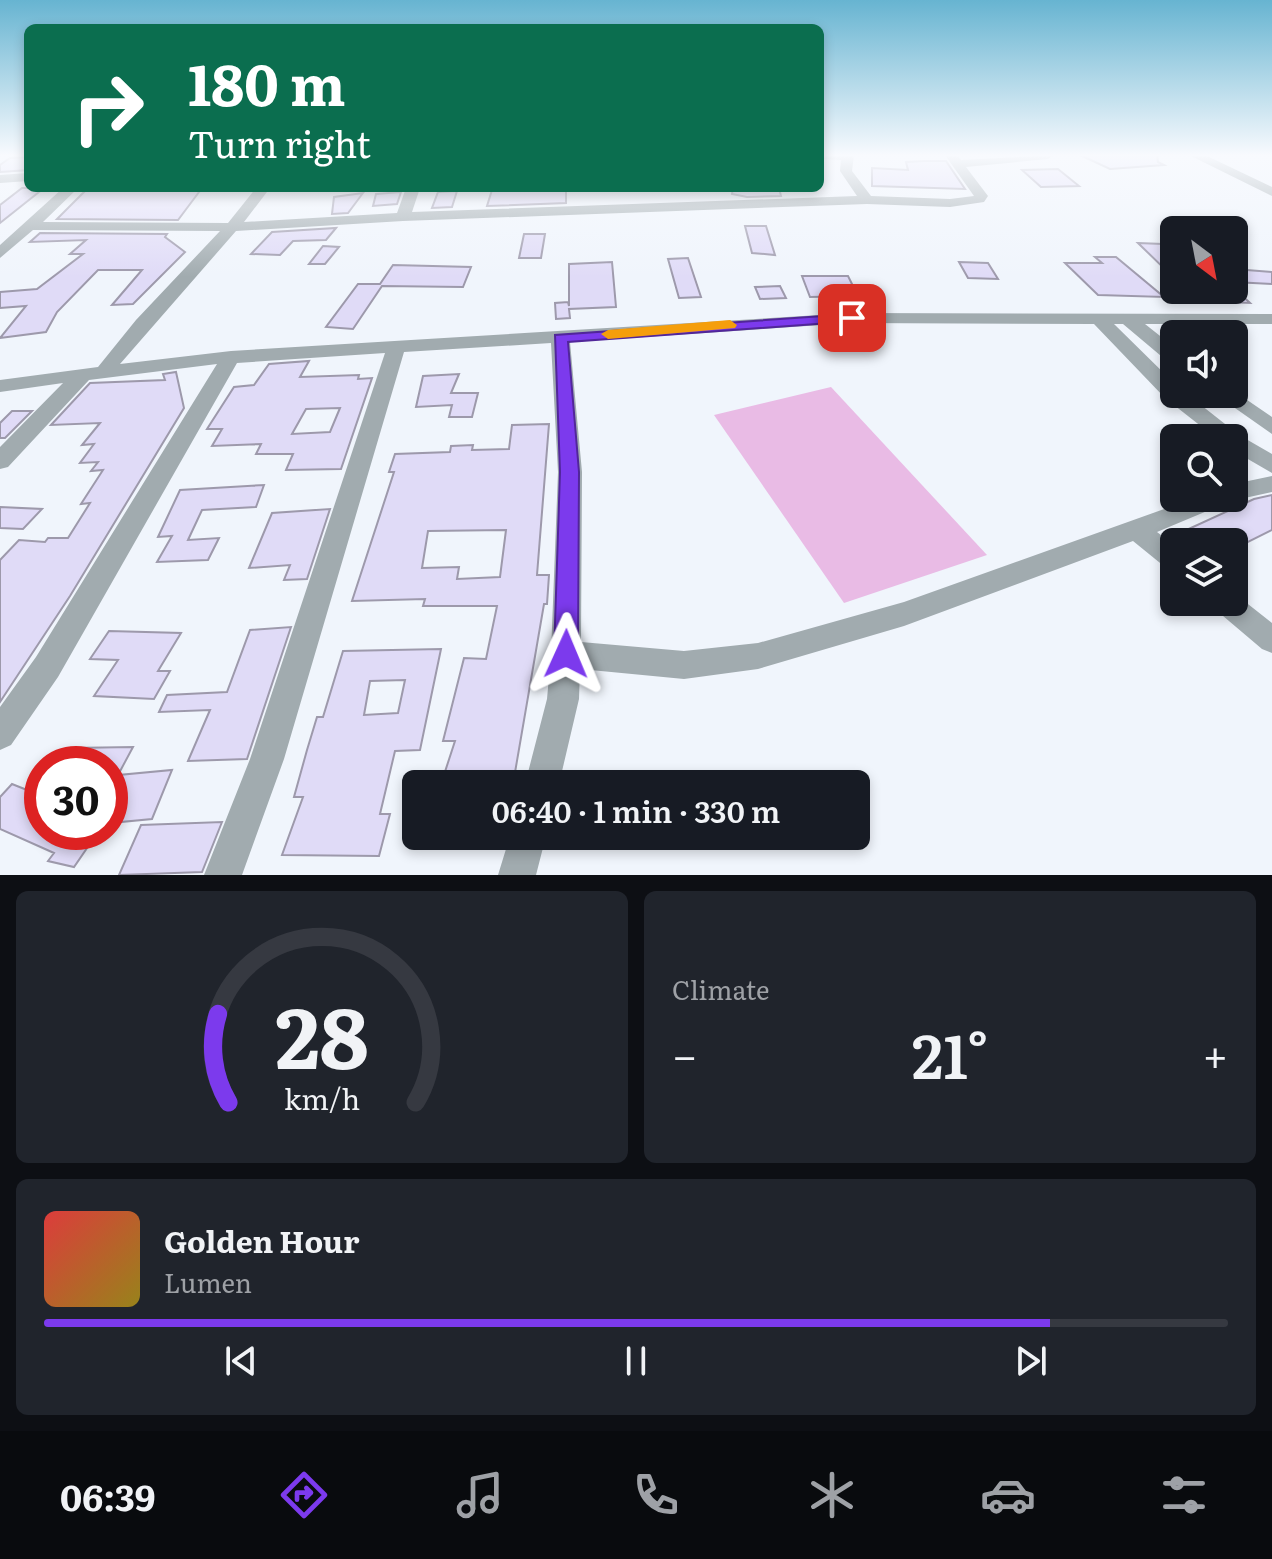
<!DOCTYPE html>
<html lang="en">
<head>
<meta charset="utf-8">
<style>
	body { margin:0; font-family:Literata,serif; background:#20242c; color:#f1f3f6; height:100vh; display:flex; flex-direction:column; font-size:30px; white-space:nowrap }
	* { box-sizing:border-box; margin:0 }
	p { font-size:26px; color:#9ea1a6 }
	.icon { flex:none; width:44px; height:44px; fill:none; stroke:currentColor; stroke-width:2; stroke-linecap:round; stroke-linejoin:round }
	.map { position:relative; height:875px; overflow:hidden }
	.drawer { display:flex; flex-direction:column; gap:16px; padding:16px; background:#0d0f14; flex:1 }
	.drawer>* { flex:none }
	.top-card { position:absolute; left:24px; top:24px; width:800px; height:168px; border-radius:12px; box-shadow:0 4px 12px #0003; background:#0b6e4f; color:#fff; overflow:hidden }
	.needle { width:52px; rotate:148deg }
	.buttons { position:absolute; left:1160px; top:216px; display:grid; gap:16px }
	.buttons a { display:grid; place-items:center; width:88px; height:88px; border-radius:12px; background:#171b24; box-shadow:0 4px 12px #0003; font-size:40px }
	.speed { position:absolute; left:24px; top:746px; display:flex; gap:16px; font-size:40px; font-weight:700; text-align:center }
	.speed>* { display:grid; place-content:center; width:104px; height:104px; border-radius:50%; background:#171b24; box-shadow:0 4px 12px #0003; line-height:1 }
	.speed .limit { border:12px solid #d22; background:#fff; color:#111 }
	.pin { position:absolute; display:grid; place-items:center; width:68px; height:68px; color:#fff; margin:-34px; border-radius:16px; box-shadow:0 4px 12px #0006 }
	.me { position:absolute; width:88px; margin:-44px; rotate:1deg; stroke-linejoin:round; filter:drop-shadow(0 0 6px #0008) }
	.turn { display:flex; align-items:center; gap:28px; height:168px; padding:0 32px; font-size:36px }
	.turn .icon { width:104px; height:104px; stroke-width:2.5 }
	.turn b { display:block; font-size:56px; line-height:68px }
	.big { font-size:60px; font-weight:600; line-height:1.1 }
	.drawer .widget { flex:1; display:flex; flex-direction:column; justify-content:center; gap:12px; min-width:0; padding:0 28px; border-radius:12px; background:#20242c }
	.drawer .dial { align-items:center; gap:0 }
	.dial svg { height:208px; overflow:visible; fill:none; stroke:#363941; stroke-width:7; stroke-linecap:round; text-anchor:middle }
	.dial text { fill:#f1f3f6; stroke:none }
	.song { display:flex; align-items:center; gap:24px }
	.cover { width:96px; height:96px; border-radius:12px; background:linear-gradient(135deg,hsl(0 70% 55%),hsl(50 70% 35%)) }
	.played { height:8px; border-radius:4px; background:linear-gradient(90deg,#7c3aed 85%,#363941 85%) }
	.keys { display:flex; justify-content:space-around; direction:ltr }
	.heat { display:flex; justify-content:space-between; align-items:center; font-size:44px; direction:ltr }
	.drawer .tiles { flex:1; display:grid; gap:16px; grid-template-columns:1fr 1fr }
	.widget:last-child { grid-column:span 2 }
	.trip { position:absolute; left:402px; top:770px; width:468px; height:80px; border-radius:12px; background:#171b24; box-shadow:0 4px 12px #0003; font-weight:600; line-height:80px; text-align:center }
	.menu { display:flex; height:128px; justify-content:space-around; align-items:center; background:#090b0e; color:#9ea1a6 }
	.menu .icon { width:56px; height:56px }
	.menu .selected { color:#7c3aed }
	.menu b { font-size:36px; color:#f1f3f6 }
	.map>svg:first-child { display:block }
	.green { fill:#e9bbe5 }
	.building { fill:#e0dbf7; stroke:#9d99ab; stroke-width:2; fill-rule:evenodd }
	.lines { fill:none; stroke-linecap:round; stroke-linejoin:round }
	.minor { fill:#a1abaf; fill-rule:evenodd }
	.route { fill:#7c3aed; stroke:#51269a; stroke-width:2 }
	.slow { fill:#f59e0b }
</style>
</head>
<body>
<div class="map">
<svg width="1272" height="875" viewBox="0 0 1272 875">
	<rect width="100%" height="100%" fill="#f0f5fc"/>
	<path class="green" d="M831,387L987,555L844,603L714,415Z"/>
	<path class="building" d="M1080,155H1157L1158,162L1164,165L1110,169Z
		M28,157V170L0,172V165L10,158Z
		M924,161H946L965,189L872,186V168L908,170L906,162Z
		M1058,169L1079,186L1041,187L1022,170Z
		M22,188H44L0,223V205Z
		M88,188H202L178,220L57,219Z
		M733,188H779L781,196L747,197L732,194Z
		M566,189V203L487,206L492,190Z
		M457,191L452,207L432,208L438,192Z
		M401,192L397,204L373,206L376,194Z
		M363,193L348,213L332,214L334,197Z
		M745,226H766L775,255L752,253Z
		M336,228L326,240L293,241L280,255L251,254L272,232Z
		M40,233L167,234L165,237L185,252L133,304L112,305L142,270H98L57,312L46,332L0,338L26,306L0,308V292L37,289L83,254H70L86,240L30,242Z
		M524,234H545L541,258H519Z
		M1138,243L1163,244L1174,254V278Z
		M323,246L339,247L325,264H309Z
		M1095,257H1116L1164,297L1098,295L1065,263H1102Z
		M688,258L701,297L679,298L668,259Z
		M612,262L616,307L569,309L570,318L556,319L555,303L568,302L569,306V264Z
		M959,262L988,263L998,279L968,278Z
		M393,265L471,267L463,287L382,286L353,329L326,327L358,284H380Z
		M1234,269L1272,272V284L1234,282Z
		M802,276H848L858,296L810,297Z
		M780,286L786,298L760,299L755,287Z
		M1212,290H1236L1250,303L1223,302Z
		M309,361L300,377L359,375L358,379L372,378L341,469L286,470L293,454H256L261,444L212,446L222,429H207L234,387L254,385L269,364ZM340,408L330,432L292,434L306,409Z
		M176,372L184,408L70,596L0,702V560L19,540L45,542L48,538H68L90,503L81,504L103,470L91,471L98,462L80,463L94,444L82,445L100,423L51,425L90,383L165,380L163,374Z
		M459,374L451,393H478L472,417H449L452,405L416,407L423,376Z
		M12,411H32L5,438H0V423Z
		M549,424L537,575H549L547,604H544L513,784H441L455,741H443L464,658L486,659L497,606H423L425,599L352,601L394,472H389L395,454L450,452L451,446L473,445L472,450L509,449L512,425ZM506,530L500,577L457,579L459,567L422,568L428,531Z
		M264,485L256,507L202,510L188,540L219,538L208,560L157,562L172,536L158,537L180,490Z
		M1272,495V530L1234,549V542H1175L1169,538L1254,499Z
		M0,507L42,509L23,529L0,528Z
		M330,509L307,579L284,580L290,565L249,568L272,513Z
		M291,627L247,759L188,761L210,710L159,712L167,695L227,692L250,630Z
		M109,631L181,633L158,671H170L154,699L94,696L118,660L90,659Z
		M441,649L420,750L395,751L380,814H390L379,856L282,855L303,797H294L307,750L317,717H323L343,651ZM405,680L398,713L364,715L370,681Z
		M133,747L118,775L172,770L152,819L110,823L125,787H112L110,791V764H61L70,748Z
		M12,784L42,796V832H98L74,867L48,861L54,853L0,829V797Z
		M222,822L202,872L119,875L141,825Z"/>
	<g class="lines">
		<path class="minor" d="M820,155H854L852,171L871,196L950,199L974,196L945,155H957L961,160L1054,155L1048,159L966,167L988,196L984,202L950,207L867,204L403,221L236,231L120,364L231,351L852,313L1272,314V324H1145L1174,347V363L1167,361L1123,324H1114L1174,383V394H1187L1239,435L1272,454V473L1234,451V438H1216L1165,398L1094,324L852,323L570,342L582,472L581,642L684,651L758,643L904,602L1195,498H1234V484L1272,476V492L1231,501L1157,532L1174,545V570L1165,567L1133,541L904,626L758,669L684,679L580,669L579,699L559,784H525L547,699L551,654L558,472L551,343L404,352L284,759L242,875H204L250,759L385,353L237,363L58,677L11,745L0,750V707L36,657L217,364L89,380L8,467L0,469V447L63,383L0,392V380L98,367L136,320L220,231L33,230L0,258V245L63,188H78L43,222L228,223L256,188H270L244,222L397,213L406,188H420L412,212L857,196L840,171L841,160L820,159Z
			M1189,155H1205L1272,187V196Z
			M28,173V181L0,183V175Z
			M1234,391L1272,417V434L1215,394H1234Z
			M1234,593L1272,623V653L1262,649L1216,610L1212,602H1234Z
			M510,836H546L536,875H498Z"/>
	</g>
	<linearGradient id="sky" x2="0" y2="1"><stop stop-color="#67b4d1"/><stop offset="0.56" stop-color="#f8fafe"/><stop offset="1" stop-color="#f8fafe" stop-opacity="0"/></linearGradient>
	<rect width="1272" height="277" fill="url(#sky)"/>
	<path class="route" d="M852,314L857,315V321L568,342L579,472L578,654L575,661L566,665L557,661L554,654L560,472L555,335Z"/>
	<path class="slow" d="M730,320L737,325L735,328L608,339L601,334L608,330Z"/>
</svg>
<div class="buttons">
<a><svg class="needle" viewBox="-14 -14 28 28"><path d="M0-13l5 13h-10z" fill="#e53935"/><path d="M0 13l5-13h-10z" fill="#9ea1a6"/></svg></a>
<a><svg class="icon" aria-label="sound" viewBox="0 0 24 24"><path d="M4 9h4l5-4v14l-5-4H4zM17 9q2 3 0 6"/></svg></a>
<a><svg class="icon" aria-label="search" viewBox="0 0 24 24"><circle cx="10" cy="10" r="6"/><path d="M15 15l6 6"/></svg></a>
<a><svg class="icon" aria-label="layers" viewBox="0 0 24 24"><path d="M12 4l9 5-9 5-9-5zM3 14l9 5 9-5"/></svg></a>
</div>
<div class="speed"><div class="limit">30</div></div>
<div class="pin" style="left:852px;top:318px;background:#d93025"><svg class="icon" aria-label="arrive" viewBox="0 0 24 24"><path d="M6 21V4h12l-3 4 3 4H6"/></svg></div>
<svg class="me" style="left:566px;top:654px" viewBox="-20 -20 40 40"><path d="M0-17L14 15 0 8-14 15z" fill="#7c3aed" stroke="#fff" stroke-width="4"/></svg>
<div class="trip">06:40 · 1 min · 330 m</div>
<div class="top-card">
<div class="turn"><svg class="icon" aria-label="right" viewBox="0 0 24 24"><path d="M7 20v-9h11M14 6l5 5-5 5"/></svg><div><b>180 m</b>Turn right</div></div>
</div>
</div>
<section class="drawer">
<div class="tiles">
<div class="widget dial"><svg viewBox="0 0 100 80">
<path d="M14 69A42 42 0 1 1 86 69"/>
<path d="M14 69A42 42 0 0 1 10 35" stroke="#7c3aed"/>
<text x="50" y="56" font-size="32" font-weight="700">28</text>
<text x="50" y="72" font-size="11">km/h</text>
</svg></div>
<div class="widget"><p>Climate</p>
<div class="heat"><a>−</a><b class="big">21°</b><a>+</a></div>
</div>
<div class="widget">
<div class="song"><i class="cover"></i><div><b>Golden Hour</b><p>Lumen</p></div></div>
<div class="played"></div>
<div class="keys"><svg class="icon" aria-label="previous" viewBox="0 0 24 24"><path d="M18 5L8 12l10 7zM5 5v14"/></svg><svg class="icon" aria-label="pause" viewBox="0 0 24 24"><path d="M8 5v14M16 5v14"/></svg><svg class="icon" aria-label="next" viewBox="0 0 24 24"><path d="M6 5l10 7-10 7zM19 5v14"/></svg></div>
</div>
</div>
</section>
<nav class="menu">
<b>06:39</b>
<svg class="icon selected" aria-label="directions" viewBox="0 0 24 24"><path d="M12 3l9 9-9 9-9-9zM9 14v-3h6M13 9l2 2-2 2"/></svg>
<svg class="icon" aria-label="music" viewBox="0 0 24 24"><path d="M9 18V5l10-2v13"/><circle cx="6" cy="18" r="3"/><circle cx="16" cy="16" r="3"/></svg>
<svg class="icon" aria-label="phone" viewBox="0 0 24 24"><path d="M5 4h4l2 5-3 2q2 4 5 5l2-3 5 2v4C11 20 4 13 5 4z"/></svg>
<svg class="icon" aria-label="climate" viewBox="0 0 24 24"><path d="M12 3v18M4 7l16 10M4 17L20 7"/></svg>
<svg class="icon" aria-label="car" viewBox="0 0 24 24"><path d="M5 17H2v-5l4-1 3-4h7l3 4 3 1v5h-3M9 17h6M6 11h13"/><circle cx="7" cy="17" r="2"/><circle cx="17" cy="17" r="2"/></svg>
<svg class="icon" aria-label="filters" viewBox="0 0 24 24"><path d="M4 7h16M4 17h16"/><circle cx="9" cy="7" r="2"/><circle cx="15" cy="17" r="2"/></svg>
</nav>
</body>
</html>
